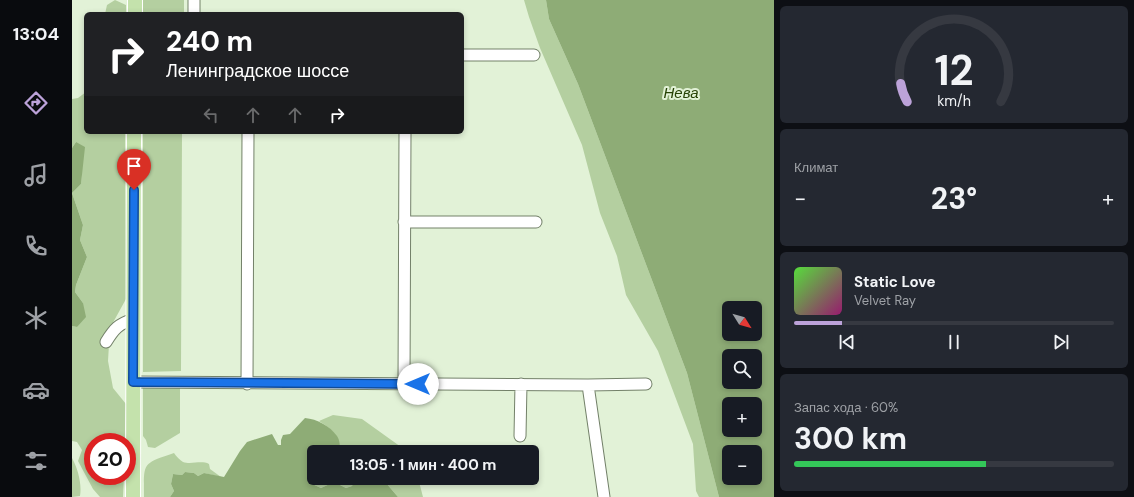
<!DOCTYPE html>
<html lang="ru">
<head>
<meta charset="utf-8">
<style>
	body { margin:0; font-family:"DM Sans",sans-serif; background:#242831; color:#f1f3f6; height:100vh; display:flex; flex-direction:column; font-size:15px; white-space:nowrap }
	* { box-sizing:border-box; margin:0 }
	p { font-size:13px; color:#9ea1a6 }
	.icon { flex:none; width:22px; height:22px; fill:none; stroke:currentColor; stroke-width:2; stroke-linecap:round; stroke-linejoin:round }
	.map { position:relative; flex:1; overflow:hidden }
	.side { display:flex; flex-direction:column; gap:6px; padding:6px; background:#0d0f14; width:360px }
	.side>* { flex:none }
	.hud { position:absolute; left:12px; top:12px; width:380px; height:122px; border-radius:6px; box-shadow:0 2px 6px #0003; background:#202124; color:#fff; overflow:hidden }
	.needle { width:26px; rotate:127deg }
	.tools { position:absolute; left:650px; top:301px; display:grid; gap:8px }
	.tools a { display:grid; place-items:center; width:40px; height:40px; border-radius:6px; background:#171b24; box-shadow:0 2px 6px #0003; font-size:20px }
	.speed { position:absolute; left:12px; top:433px; display:flex; gap:8px; font-size:20px; font-weight:700; text-align:center }
	.speed>* { display:grid; place-content:center; width:52px; height:52px; border-radius:50%; background:#171b24; box-shadow:0 2px 6px #0003; line-height:1 }
	.speed .limit { border:6px solid #d22; background:#fff; color:#111 }
	.pin { position:absolute; display:grid; place-items:center; width:34px; height:34px; color:#fff; margin:-41px -17px; border-radius:50% 50% 50% 0; rotate:-45deg; box-shadow:0 0 4px #0007 }
	.pin .icon { rotate:45deg }
	.me { position:absolute; width:44px; margin:-22px; rotate:270deg; stroke-linejoin:round; filter:drop-shadow(0 0 3px #0008) }
	.turn { display:flex; align-items:center; gap:14px; height:84px; padding:0 16px; font-size:18px }
	.turn .icon { width:52px; height:52px; stroke-width:2.5 }
	.turn b { display:block; font-size:28px; line-height:34px }
	.lanes { display:flex; align-items:center; height:38px; padding:0 16px; background:#0003; justify-content:center; gap:20px; direction:ltr }
	.lanes .off { opacity:.35 }
	.big { font-size:30px; font-weight:700; line-height:1.1 }
	.side .card { flex:1; display:flex; flex-direction:column; justify-content:center; gap:6px; min-width:0; padding:0 14px; border-radius:6px; background:#242831 }
	.side .dial { align-items:center; gap:0 }
	.dial svg { height:104px; overflow:visible; fill:none; stroke:#363941; stroke-width:7; stroke-linecap:round; text-anchor:middle }
	.dial text { fill:#f1f3f6; stroke:none }
	.song { display:flex; align-items:center; gap:12px }
	.cover { width:48px; height:48px; border-radius:6px; background:linear-gradient(135deg,hsl(110 70% 55%),hsl(320 70% 35%)) }
	.played { height:4px; border-radius:2px; background:linear-gradient(90deg,#bca2d9 15%,#363941 15%) }
	.keys { display:flex; justify-content:space-around; direction:ltr }
	.heat { display:flex; justify-content:space-between; align-items:center; font-size:22px; direction:ltr }
	.charge { height:6px; border-radius:3px; background:linear-gradient(90deg,#34c759 60%,#363941 0) }
	.trip { position:absolute; left:235px; top:445px; width:232px; height:40px; border-radius:6px; background:#171b24; box-shadow:0 2px 6px #0003; font-weight:700; line-height:40px; text-align:center }
	main { display:flex; flex:1; min-height:0 }
	.menu { display:flex; flex-direction:column; width:72px; justify-content:space-around; align-items:center; background:#090b0e; color:#9ea1a6 }
	.menu .icon { width:28px; height:28px }
	.menu .selected { color:#bca2d9 }
	.menu b { font-size:18px; color:#f1f3f6 }
	.map>svg:first-child { display:block }
	.green { fill:#b4cfa0 }
	.water { fill:#8eac76; fill-rule:evenodd }
	.lines { fill:none; stroke-linecap:round; stroke-linejoin:round }
	.minor-casing { stroke:#738169; stroke-width:13 }
	.major-casing { stroke:#fff; stroke-width:16 }
	.minor { stroke:#fff; stroke-width:11 }
	.major { stroke:#c4e2ac; stroke-width:14 }
	.route-casing { stroke:#114b97; stroke-width:10 }
	.route { stroke:#1a73e8; stroke-width:7 }
	.labels { text-anchor:middle; dominant-baseline:central; stroke-width:4; stroke-linejoin:round; paint-order:stroke }
	.water-label { font-size:15px; font-style:italic; fill:#274306; stroke:#e2f2d7 }
</style>
</head>
<body>
<main>
<nav class="menu">
<b>13:04</b>
<svg class="icon selected" aria-label="directions" viewBox="0 0 24 24"><path d="M12 3l9 9-9 9-9-9zM9 14v-3h6M13 9l2 2-2 2"/></svg>
<svg class="icon" aria-label="music" viewBox="0 0 24 24"><path d="M9 18V5l10-2v13"/><circle cx="6" cy="18" r="3"/><circle cx="16" cy="16" r="3"/></svg>
<svg class="icon" aria-label="phone" viewBox="0 0 24 24"><path d="M5 4h4l2 5-3 2q2 4 5 5l2-3 5 2v4C11 20 4 13 5 4z"/></svg>
<svg class="icon" aria-label="climate" viewBox="0 0 24 24"><path d="M12 3v18M4 7l16 10M4 17L20 7"/></svg>
<svg class="icon" aria-label="car" viewBox="0 0 24 24"><path d="M5 17H2v-5l4-1 3-4h7l3 4 3 1v5h-3M9 17h6M6 11h13"/><circle cx="7" cy="17" r="2"/><circle cx="17" cy="17" r="2"/></svg>
<svg class="icon" aria-label="filters" viewBox="0 0 24 24"><path d="M4 7h16M4 17h16"/><circle cx="9" cy="7" r="2"/><circle cx="15" cy="17" r="2"/></svg>
</nav>
<div class="map">
<svg width="702" height="497" viewBox="0 0 702 497">
	<rect width="100%" height="100%" fill="#e2f2d7"/>
	<path class="green" d="M43,0L54,5V14H33L35,5Z
		M70,0H112V14H70Z
		M452,0H474L477,19L506,84L615,373L647,497H627L624,491L621,444L586,351L554,295L545,256L528,213L510,145L468,48L457,17Z
		M14,92V132H53L54,299L38,328L36,361L41,388L54,404L53,442H21V476H52L51,497H28L21,489L6,461L10,450L5,442L0,441V326L5,327L11,303L3,292L4,285L15,257L8,240L11,225L0,193L9,184L10,171L4,142L0,148V99L6,98Z
		M71,132H110L109,371L71,372Z
		M71,387L108,388V433L83,448L76,447L74,440L71,436Z
		M261,415L290,419L336,452H268C267,435 261,430 247,421Z
		M102,453C104,456 108,460 111,462C119,465 129,460 137,464L138,469L149,477L132,473L126,476L122,473L113,472L110,475L101,474L99,484L102,491L98,497H72C72,463 69,464 102,453Z
		M0,458C6,469 10,484 8,496L0,497Z
		M242,471V478H284L280,486L274,488L262,482L249,488L238,483L235,478Z
		M308,478H346L351,497H326L314,483Z"/>
	<path class="water" d="M474,0H702V497H647L615,373L506,84L477,19ZM657,308H683V334H657ZM657,356H683V382H657ZM657,404H683V430H657ZM657,452H683V478H657Z
		M4,142L13,147L9,184L0,193L11,225L8,240L15,257L4,285L3,292L11,303L14,317L5,327L0,326V148Z
		M233,418C245,419 258,426 265,436C268,440 268,447 268,452H242V471L235,478L238,483L249,488L262,482L274,488L280,486L284,478H308L314,483L326,497H98L102,491L99,484L101,474L110,475L113,472L122,473L126,476L132,473L152,477L168,451L175,442L200,434L206,445H209V440L211,435L218,434Z"/>
	<g class="lines">
		<g class="minor-casing">
			<path id="minor" d="M122,14V0
				M390,55H462
				M332,222H464
				M34,342C42,329 46,324 62,319
				M61,382L516,385L574,384
				M175,384L176,132
				M332,384L333,132
				M516,385L532,497
				M448,436L449,384"/>
		</g>
		<g class="major-casing">
			<path id="major" d="M63,14V0
				M61,497L62,132"/>
		</g>
		<use href="#minor" class="minor"/>
		<use href="#major" class="major"/>
	</g>
	<g class="lines">
		<g class="route-casing">
			<path id="route" d="M62,190L61,382L346,384"/>
		</g>
		<use href="#route" class="route"/>
	</g>
	<g class="labels">
		<g class="water-label">
			<text x="609" y="93">Нева</text>
		</g>
	</g>
</svg>
<div class="tools">
<a><svg class="needle" viewBox="-14 -14 28 28"><path d="M0-13l5 13h-10z" fill="#e53935"/><path d="M0 13l5-13h-10z" fill="#9ea1a6"/></svg></a>
<a><svg class="icon" aria-label="search" viewBox="0 0 24 24"><circle cx="10" cy="10" r="6"/><path d="M15 15l6 6"/></svg></a>
<a>+</a>
<a>−</a>
</div>
<div class="speed"><div class="limit">20</div></div>
<div class="pin" style="left:62px;top:190px;background:#d93025"><svg class="icon" aria-label="arrive" viewBox="0 0 24 24"><path d="M6 21V4h12l-3 4 3 4H6"/></svg></div>
<svg class="me" style="left:346px;top:384px" viewBox="-20 -20 40 40"><circle r="19" fill="#fff"/><path d="M0-13L10 11 0 6-10 11z" fill="#1a73e8"/></svg>
<div class="trip">13:05 · 1 мин · 400 m</div>
<div class="hud">
<div class="turn"><svg class="icon" aria-label="right" viewBox="0 0 24 24"><path d="M7 20v-9h11M14 6l5 5-5 5"/></svg><div><b>240 m</b>Ленинградское шоссе</div></div>
<div class="lanes"><svg class="icon off" aria-label="left" viewBox="0 0 24 24"><path d="M17 20v-9H6M10 6l-5 5 5 5"/></svg><svg class="icon off" aria-label="ahead" viewBox="0 0 24 24"><path d="M12 20V5M6 11l6-6 6 6"/></svg><svg class="icon off" aria-label="ahead" viewBox="0 0 24 24"><path d="M12 20V5M6 11l6-6 6 6"/></svg><svg class="icon" aria-label="right" viewBox="0 0 24 24"><path d="M7 20v-9h11M14 6l5 5-5 5"/></svg></div>
</div>
</div>
<section class="side">
<div class="card dial"><svg viewBox="0 0 100 80">
<path d="M14 69A42 42 0 1 1 86 69"/>
<path d="M14 69A42 42 0 0 1 9 55" stroke="#bca2d9"/>
<text x="50" y="56" font-size="32" font-weight="700">12</text>
<text x="50" y="72" font-size="11">km/h</text>
</svg></div>
<div class="card"><p>Климат</p>
<div class="heat"><a>−</a><b class="big">23°</b><a>+</a></div>
</div>
<div class="card">
<div class="song"><i class="cover"></i><div><b>Static Love</b><p>Velvet Ray</p></div></div>
<div class="played"></div>
<div class="keys"><svg class="icon" aria-label="previous" viewBox="0 0 24 24"><path d="M18 5L8 12l10 7zM5 5v14"/></svg><svg class="icon" aria-label="pause" viewBox="0 0 24 24"><path d="M8 5v14M16 5v14"/></svg><svg class="icon" aria-label="next" viewBox="0 0 24 24"><path d="M6 5l10 7-10 7zM19 5v14"/></svg></div>
</div>
<div class="card"><p>Запас хода · 60%</p><b class="big">300 km</b><div class="charge"></div></div>
</section>
</main>
</body>
</html>
